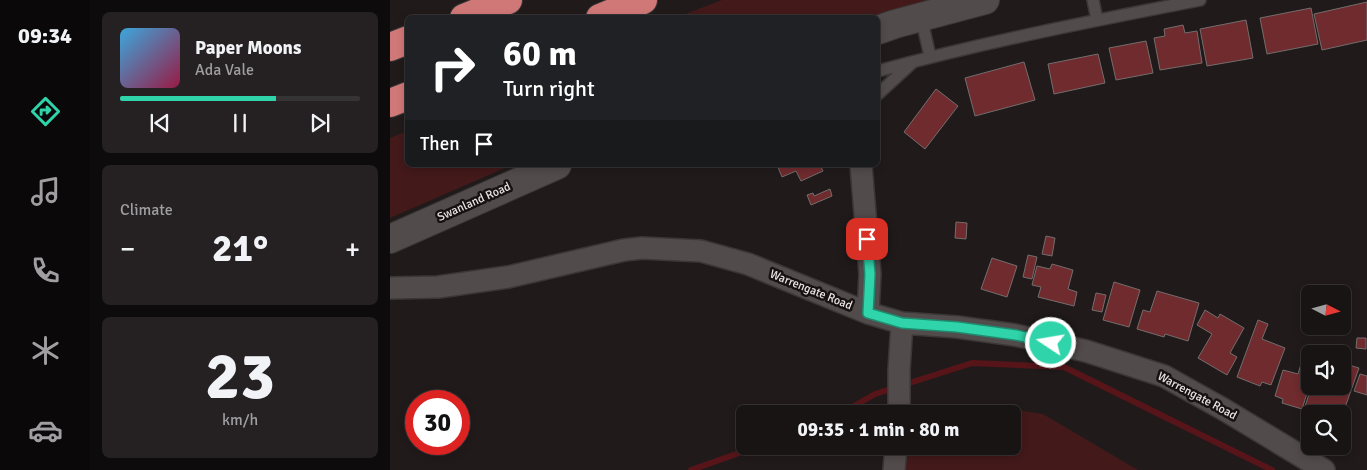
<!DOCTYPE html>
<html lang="en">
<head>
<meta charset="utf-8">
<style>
	body { margin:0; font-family:Signika,sans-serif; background:#252122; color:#f1f3f6; height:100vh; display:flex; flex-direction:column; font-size:19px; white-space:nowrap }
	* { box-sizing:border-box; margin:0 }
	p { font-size:16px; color:#9f9ea0 }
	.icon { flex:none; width:28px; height:28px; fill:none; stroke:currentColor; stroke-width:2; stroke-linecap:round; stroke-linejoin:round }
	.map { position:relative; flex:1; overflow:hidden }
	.drawer { display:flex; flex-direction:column; gap:12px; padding:12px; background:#0d0b0b; width:300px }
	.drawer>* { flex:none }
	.banner { position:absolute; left:15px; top:15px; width:475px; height:152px; border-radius:8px; box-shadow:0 2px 8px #0003,0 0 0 1px #363334; background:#202124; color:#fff; overflow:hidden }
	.needle { width:32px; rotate:96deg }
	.tools { position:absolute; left:911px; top:285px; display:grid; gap:10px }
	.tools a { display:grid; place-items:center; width:50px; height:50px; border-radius:8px; background:#181414; box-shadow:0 2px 8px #0003,0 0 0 1px #363334; font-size:25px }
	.speed { position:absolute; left:15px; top:390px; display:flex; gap:10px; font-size:25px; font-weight:700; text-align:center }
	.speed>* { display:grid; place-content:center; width:65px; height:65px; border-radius:50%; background:#181414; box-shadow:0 2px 8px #0003,0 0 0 1px #363334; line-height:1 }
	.speed .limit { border:8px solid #d22; background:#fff; color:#111 }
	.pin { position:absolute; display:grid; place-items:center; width:42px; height:42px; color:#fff; margin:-21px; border-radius:10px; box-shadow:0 2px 8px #0006 }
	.me { position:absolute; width:55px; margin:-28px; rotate:282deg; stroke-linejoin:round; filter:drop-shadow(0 0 4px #0008) }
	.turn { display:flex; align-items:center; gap:18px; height:105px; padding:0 15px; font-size:22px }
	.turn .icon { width:65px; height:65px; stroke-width:2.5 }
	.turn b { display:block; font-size:35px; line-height:42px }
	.then { display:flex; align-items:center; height:48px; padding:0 15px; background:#0003; gap:10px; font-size:19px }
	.big { font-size:38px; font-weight:700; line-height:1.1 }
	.drawer .widget { flex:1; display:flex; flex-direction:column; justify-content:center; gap:8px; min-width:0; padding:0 18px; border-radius:8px; background:#252122 }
	.drawer .dial { align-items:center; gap:0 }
	.dial b { font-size:65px; line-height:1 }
	.song { display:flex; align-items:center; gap:15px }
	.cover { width:60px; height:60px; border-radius:8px; background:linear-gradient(135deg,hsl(200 70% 55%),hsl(340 70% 35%)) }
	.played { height:5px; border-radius:2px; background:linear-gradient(90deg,#2fd4aa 65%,#363334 65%) }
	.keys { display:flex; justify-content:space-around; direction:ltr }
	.heat { display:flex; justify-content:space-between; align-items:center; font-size:28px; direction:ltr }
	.trip { position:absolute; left:346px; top:405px; width:285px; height:50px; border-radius:8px; background:#181414; box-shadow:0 2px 8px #0003,0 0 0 1px #363334; font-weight:700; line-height:50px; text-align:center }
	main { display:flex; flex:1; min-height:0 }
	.tabs { display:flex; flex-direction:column; width:90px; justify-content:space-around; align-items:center; background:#0a0808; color:#9f9ea0 }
	.tabs .icon { width:35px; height:35px }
	.tabs .selected { color:#2fd4aa }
	.tabs b { font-size:22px; color:#f1f3f6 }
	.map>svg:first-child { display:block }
	.green { fill:#43191a }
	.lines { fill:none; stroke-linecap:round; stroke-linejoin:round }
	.stream { stroke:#57151a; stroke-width:6 }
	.building { fill:#6f2b2e; stroke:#746d6d }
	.lane-casing { stroke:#3b3737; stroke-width:14 }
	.street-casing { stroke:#3b3737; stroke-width:24 }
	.secondary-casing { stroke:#3b3737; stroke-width:30 }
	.highway-casing { stroke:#3b3737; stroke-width:30 }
	.lane { stroke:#524b4b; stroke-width:11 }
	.street { stroke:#524b4b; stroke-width:21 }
	.secondary { stroke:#524b4b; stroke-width:28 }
	.highway { stroke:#d07878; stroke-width:28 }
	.route-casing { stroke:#1f8a6e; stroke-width:12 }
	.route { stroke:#2fd4aa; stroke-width:9 }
	.labels { text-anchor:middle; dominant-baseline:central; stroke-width:5; stroke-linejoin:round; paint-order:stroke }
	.street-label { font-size:12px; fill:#e8e5e4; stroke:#171211 }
</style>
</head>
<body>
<main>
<nav class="tabs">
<b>09:34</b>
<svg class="icon selected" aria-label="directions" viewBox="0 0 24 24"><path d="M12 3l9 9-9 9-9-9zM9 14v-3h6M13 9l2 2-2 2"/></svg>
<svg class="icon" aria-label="music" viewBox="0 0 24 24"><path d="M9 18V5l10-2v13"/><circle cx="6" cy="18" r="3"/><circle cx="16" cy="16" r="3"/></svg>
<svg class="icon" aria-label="phone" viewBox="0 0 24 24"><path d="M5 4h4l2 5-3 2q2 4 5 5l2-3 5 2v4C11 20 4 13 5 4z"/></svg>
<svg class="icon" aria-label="climate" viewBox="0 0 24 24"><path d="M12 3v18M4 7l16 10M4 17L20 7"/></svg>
<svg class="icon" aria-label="car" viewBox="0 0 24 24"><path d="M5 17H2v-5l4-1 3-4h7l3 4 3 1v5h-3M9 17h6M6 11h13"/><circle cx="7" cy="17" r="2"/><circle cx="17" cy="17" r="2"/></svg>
</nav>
<section class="drawer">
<div class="widget">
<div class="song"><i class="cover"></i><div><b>Paper Moons</b><p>Ada Vale</p></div></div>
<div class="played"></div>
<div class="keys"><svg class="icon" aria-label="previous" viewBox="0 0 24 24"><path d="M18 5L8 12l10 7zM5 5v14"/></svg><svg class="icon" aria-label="pause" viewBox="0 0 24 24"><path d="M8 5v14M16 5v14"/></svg><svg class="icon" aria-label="next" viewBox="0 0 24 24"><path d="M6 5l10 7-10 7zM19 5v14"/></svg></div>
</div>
<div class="widget"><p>Climate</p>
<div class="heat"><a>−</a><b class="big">21°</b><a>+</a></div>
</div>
<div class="widget dial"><b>23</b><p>km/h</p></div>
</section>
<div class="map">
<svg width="977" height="470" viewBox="0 0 977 470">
	<rect width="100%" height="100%" fill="#201b1a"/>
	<path class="green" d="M332,0H571L488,18H285Z
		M17,131L18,165H122L0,218V138Z
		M589,408L627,410L653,414L748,470H511L516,446H622V414H554Z"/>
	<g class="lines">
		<path class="stream" d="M450,414L485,394L582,363L674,367L882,470
			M301,470L369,446"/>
	</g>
	<path class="building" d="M977,2V40L932,50L924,14Z
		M921,8L928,44L877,54L870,18Z
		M856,20L863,58L817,66L810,29Z
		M793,25L795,33L807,31L812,63L770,70L764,38L775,36L774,29Z
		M756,41L763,73L726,80L719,48Z
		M708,54L715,83L664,94L658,64Z
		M634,62L645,100L585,116L575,78Z
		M546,89L568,106L535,149L514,132Z
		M387,165H430L433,171L411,181L406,171L392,177Z
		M440,189L442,196L421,205L417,195L423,193L424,196Z
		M566,222L577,223L576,239L565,238Z
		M656,236L665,238L662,256L652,254Z
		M638,255L647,257L642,279L633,277Z
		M602,258L627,266L617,297L591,289Z
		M662,264L683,270L678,289L687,292L684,306L648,297L651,287L642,285L647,266L660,269Z
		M724,282L750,290L739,327L713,320Z
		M767,291L809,303L798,341L775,334L774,337L747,329L753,310L760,312Z
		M706,293L716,295L712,312L702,310Z
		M815,310L828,318L830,314L854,328L840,353L847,357L837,375L808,358L822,334L807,325Z
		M868,320L878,324L872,339L895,348L881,385L872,382L870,386L847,377Z
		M967,338H976V349L966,348Z
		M912,361L920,363V384L912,409L892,403L893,399L885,396L893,370L908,374Z
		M959,365L969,368L952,416V414H926L914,409L922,386H952V376L955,377Z
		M970,374L977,376V395L964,391Z"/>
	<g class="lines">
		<g class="lane-casing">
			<path id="lane" d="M703,0L707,20
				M531,17L540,56
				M488,71C594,42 702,21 810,0
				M488,94L523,62"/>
		</g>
		<g class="street-casing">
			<path id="street" d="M471,165L480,274L478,313
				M0,288L48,287L118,277L234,250L252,248L311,251L358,264L478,313L512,323L567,327L625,335L696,351L774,376L833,409L934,470
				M509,414V370L512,323
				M504,470L506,446"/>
		</g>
		<g class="secondary-casing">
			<path id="secondary" d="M488,30L505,24L595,0
				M0,239L167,165"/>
		</g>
		<g class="highway-casing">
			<path id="highway" d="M74,18L118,0
				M210,18L253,0
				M0,47L18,40
				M0,103L18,96"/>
		</g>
		<use href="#lane" class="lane"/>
		<use href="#street" class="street"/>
		<use href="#secondary" class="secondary"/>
		<use href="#highway" class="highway"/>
	</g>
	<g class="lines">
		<g class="route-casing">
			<path id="route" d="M477,239L480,274L478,313L512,323L567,327L626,335L661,343"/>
		</g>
		<use href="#route" class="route"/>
	</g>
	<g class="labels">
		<g class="street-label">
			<text transform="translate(84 202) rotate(-24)">Swanland Road</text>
			<text transform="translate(421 290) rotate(22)">Warrengate Road</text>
			<text transform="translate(807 396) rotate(28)">Warrengate Road</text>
		</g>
	</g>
</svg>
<div class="tools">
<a><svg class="needle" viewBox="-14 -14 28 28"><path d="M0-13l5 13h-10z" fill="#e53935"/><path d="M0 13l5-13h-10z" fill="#9f9ea0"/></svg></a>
<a><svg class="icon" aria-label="sound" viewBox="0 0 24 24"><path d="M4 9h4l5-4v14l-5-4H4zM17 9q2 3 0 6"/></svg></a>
<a><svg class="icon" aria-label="search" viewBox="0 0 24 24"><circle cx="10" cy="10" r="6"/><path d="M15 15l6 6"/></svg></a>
</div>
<div class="speed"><div class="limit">30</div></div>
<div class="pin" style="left:477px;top:239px;background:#d93025"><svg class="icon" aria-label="arrive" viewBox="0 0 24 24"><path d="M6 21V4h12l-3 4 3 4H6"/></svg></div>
<svg class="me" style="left:661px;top:343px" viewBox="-20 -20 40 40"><circle r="17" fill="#2fd4aa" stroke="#fff" stroke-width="3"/><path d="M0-11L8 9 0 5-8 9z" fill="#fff"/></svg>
<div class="trip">09:35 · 1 min · 80 m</div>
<div class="banner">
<div class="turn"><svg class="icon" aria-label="right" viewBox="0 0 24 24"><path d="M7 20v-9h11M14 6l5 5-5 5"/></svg><div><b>60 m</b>Turn right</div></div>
<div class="then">Then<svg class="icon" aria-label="arrive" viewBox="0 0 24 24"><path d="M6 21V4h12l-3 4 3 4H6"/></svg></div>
</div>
</div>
</main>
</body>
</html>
